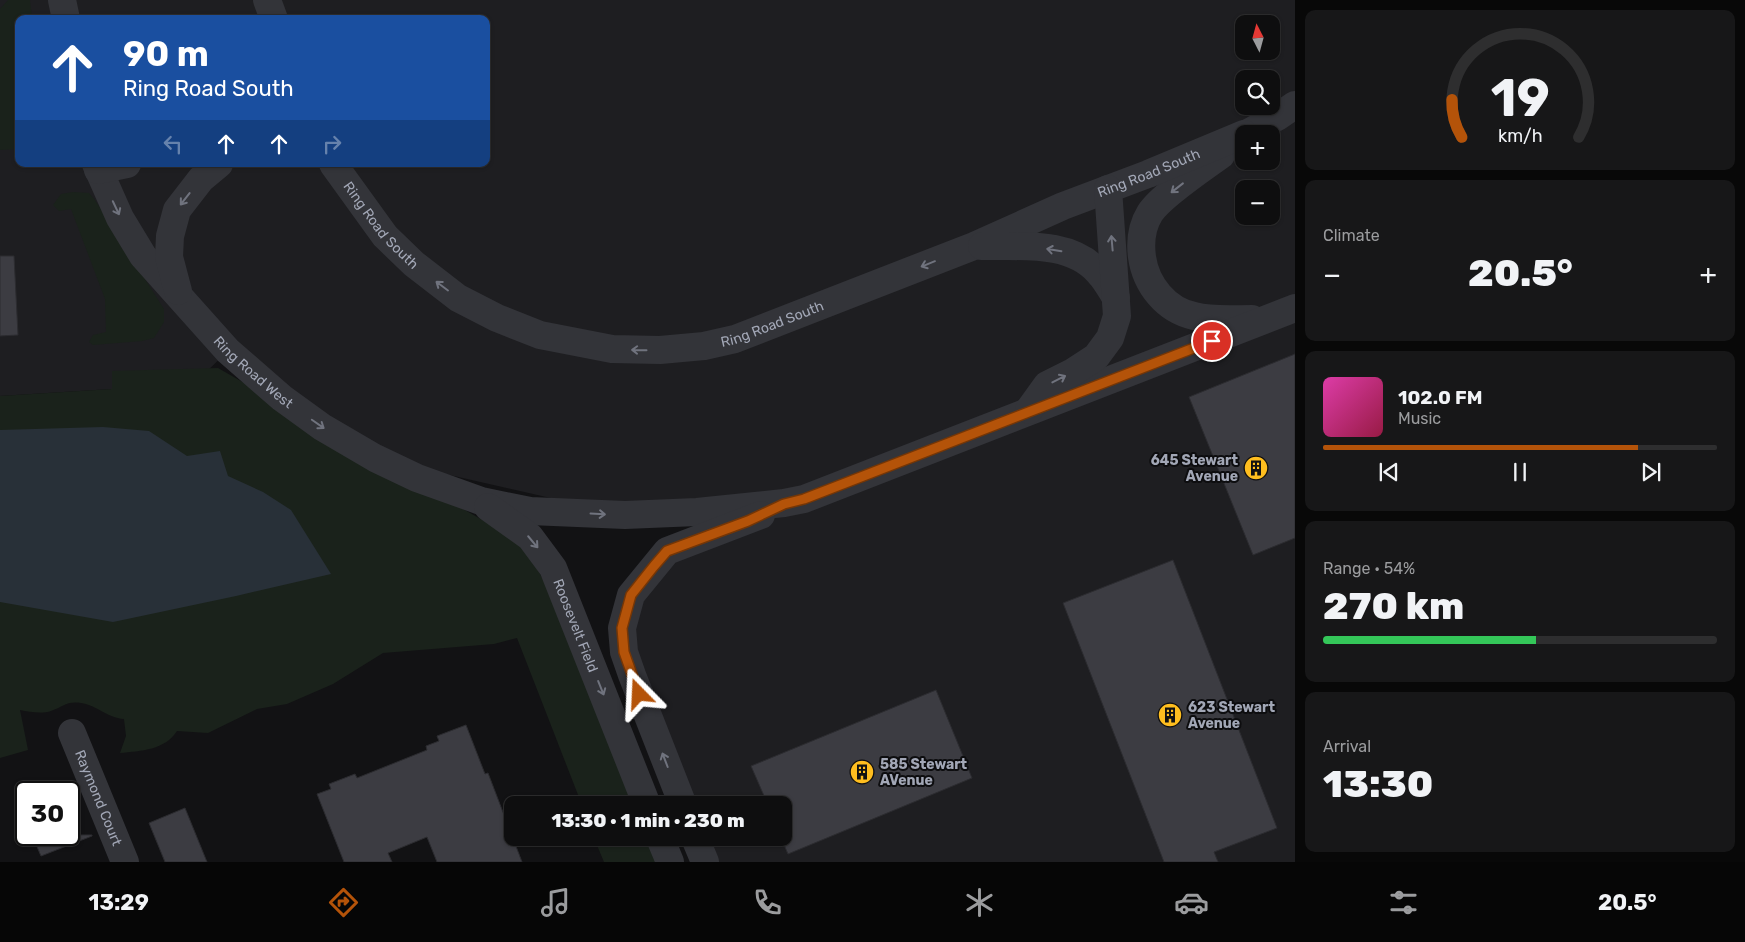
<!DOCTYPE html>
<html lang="en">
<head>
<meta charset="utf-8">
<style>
	body { margin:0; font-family:Rubik,sans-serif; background:#171718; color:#f1f3f6; height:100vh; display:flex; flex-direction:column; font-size:19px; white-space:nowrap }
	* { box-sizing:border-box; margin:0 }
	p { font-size:16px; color:#9b9c9e }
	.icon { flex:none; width:28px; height:28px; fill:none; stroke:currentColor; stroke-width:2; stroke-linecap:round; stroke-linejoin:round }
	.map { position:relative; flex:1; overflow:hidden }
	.side { display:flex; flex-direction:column; gap:10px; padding:10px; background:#080808; width:450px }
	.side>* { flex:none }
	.hud { position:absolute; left:15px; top:15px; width:475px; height:152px; border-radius:10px; box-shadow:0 1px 4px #0004,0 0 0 1px #2e2e2f; background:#1a4fa0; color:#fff; overflow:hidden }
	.needle { width:32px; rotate:354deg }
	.fabs { position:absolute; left:1235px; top:15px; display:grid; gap:10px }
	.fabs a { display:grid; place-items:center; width:45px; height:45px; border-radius:10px; background:#0e0e0f; box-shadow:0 1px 4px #0004,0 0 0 1px #2e2e2f; font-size:25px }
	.speed { position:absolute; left:15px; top:781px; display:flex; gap:10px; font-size:25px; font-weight:700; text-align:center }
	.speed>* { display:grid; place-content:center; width:65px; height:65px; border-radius:50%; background:#0e0e0f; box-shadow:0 1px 4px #0004,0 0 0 1px #2e2e2f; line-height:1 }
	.speed .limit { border:2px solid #111; border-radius:8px; background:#fff; color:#111 }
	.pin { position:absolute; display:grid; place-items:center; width:42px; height:42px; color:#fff; margin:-21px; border:2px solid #fff; border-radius:50%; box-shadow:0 1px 5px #0007 }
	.me { position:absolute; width:55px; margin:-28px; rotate:339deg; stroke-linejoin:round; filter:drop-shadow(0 0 4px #0008) }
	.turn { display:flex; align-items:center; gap:18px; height:105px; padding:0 25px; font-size:22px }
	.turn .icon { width:65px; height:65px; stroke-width:2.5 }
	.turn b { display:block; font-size:35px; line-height:42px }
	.lanes { display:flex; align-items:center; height:48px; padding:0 25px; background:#0003; justify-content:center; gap:25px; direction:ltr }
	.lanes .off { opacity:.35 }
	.big { font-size:38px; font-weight:800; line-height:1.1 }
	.side .widget { flex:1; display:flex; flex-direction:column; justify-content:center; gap:8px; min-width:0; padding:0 18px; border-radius:10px; background:#171718 }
	.side .dial { align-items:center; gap:0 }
	.dial svg { height:130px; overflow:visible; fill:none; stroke:#2e2e2f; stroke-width:7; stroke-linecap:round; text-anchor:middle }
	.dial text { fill:#f1f3f6; stroke:none }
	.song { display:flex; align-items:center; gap:15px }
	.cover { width:60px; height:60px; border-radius:8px; background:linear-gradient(135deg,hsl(320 70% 55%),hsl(340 70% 35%)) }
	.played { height:5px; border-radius:2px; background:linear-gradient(90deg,#b45309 80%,#2e2e2f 80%) }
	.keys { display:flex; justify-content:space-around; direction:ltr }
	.heat { display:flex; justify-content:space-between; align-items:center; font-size:28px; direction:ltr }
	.charge { height:8px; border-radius:4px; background:linear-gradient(90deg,#34c759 54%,#2e2e2f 0) }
	.trip { position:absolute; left:504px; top:796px; width:288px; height:50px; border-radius:10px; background:#0e0e0f; box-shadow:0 1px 4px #0004,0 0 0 1px #2e2e2f; font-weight:800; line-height:50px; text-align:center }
	.dock { display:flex; height:80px; justify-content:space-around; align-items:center; background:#060606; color:#9b9c9e }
	.dock .icon { width:35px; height:35px }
	.dock .current { color:#b45309 }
	.dock b { font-size:22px; color:#f1f3f6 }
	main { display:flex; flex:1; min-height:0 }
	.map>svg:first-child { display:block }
	.built { fill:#1e1e21; fill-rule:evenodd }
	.green { fill:#1a221b }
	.water { fill:#283038 }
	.building { fill:#3c3c42; stroke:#2c2c30 }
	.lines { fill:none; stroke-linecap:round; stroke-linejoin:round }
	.minor { stroke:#333439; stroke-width:28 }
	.oneway { stroke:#70737e }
	.route-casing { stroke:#753606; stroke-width:12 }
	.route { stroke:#b45309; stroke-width:9 }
	.labels { text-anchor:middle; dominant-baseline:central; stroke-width:4; stroke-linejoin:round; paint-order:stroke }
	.street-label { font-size:14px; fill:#a2a7b6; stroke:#0d0d0f }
	.poi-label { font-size:14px; font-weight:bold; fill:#a2a7b6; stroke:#0d0d0f; text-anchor:start }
</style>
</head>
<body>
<main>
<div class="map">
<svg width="1295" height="862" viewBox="0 0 1295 862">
	<rect width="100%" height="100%" fill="#121214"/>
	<path class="built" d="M0,0H1295V862H708L699,838H782V805H687L630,645L632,617L666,562L772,509L625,515L375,458L228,351L181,396L112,389L0,396ZM19,19H486V164H19ZM1244,24H1271V51H1244ZM1244,79H1271V106H1244ZM1244,134H1271V161H1244ZM1244,189H1271V216H1244Z"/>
	<path class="green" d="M8,0H30L32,19H19V149L0,150V9Z
		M73,192L89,193L95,200L164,309V322L154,338L142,341L93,345L89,342L93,335L106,332L105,299L71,209L59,211L53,205L61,194Z
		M218,368L510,536L531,557L560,612L634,805H582L517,638L494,644L383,653L333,684L287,704L257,709L208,733L177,731C165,750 141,751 120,753L126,736L124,719C107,718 97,705 81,703C66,701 63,707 51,711C42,714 30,712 20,710L28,750L0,758V396L112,389V371Z
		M594,838H647L656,862H604Z"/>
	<path class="water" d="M103,427L149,431L187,456L220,451L228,476L263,492L291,510L331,574L236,596L113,622L0,602V430Z"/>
	<path class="building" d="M0,256H14L18,335L0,336Z
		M1295,354V538L1253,555L1189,397Z
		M1173,560L1277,828L1214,852L1218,862H1164L1063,603Z
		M936,690L972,778L788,854L781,838H782V805H768L751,766Z
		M466,725L485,774L488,773L522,862H437L427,837L388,853L392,862H344L317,794L331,789L329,784L355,774L357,778L427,750L426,746L439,741L437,736Z
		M185,808L207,862H165L149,823Z
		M32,835H92V836L41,856Z"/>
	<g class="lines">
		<g class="minor">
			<path d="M62,0L66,19"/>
			<path d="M267,0L274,19"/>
			<path d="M1246,134L1277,117L1295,105"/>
			<path d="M1221,155C1203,168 1161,196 1150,213C1142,226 1140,242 1142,257C1146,285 1166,310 1194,316C1212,321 1233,319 1252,319"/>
			<path id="s1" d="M96,164L120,218L143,256L228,351L282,398L322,427L375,458L417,478L481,501L530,511L625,515L697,512L784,503L804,499L1295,308"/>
			<path id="s2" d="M333,164L385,236L414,264L458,298L497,318L540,335L612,349L660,350L704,346L735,339L974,246L1063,206L1148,174L1244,134"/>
			<path d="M98,170L127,164"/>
			<path d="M982,246C1020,247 1071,240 1099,273C1106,280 1111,290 1116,298"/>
			<path d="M178,291L169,257L170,236L177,210L201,179L219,164"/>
			<path d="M1029,410L1047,385L1073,372L1096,357L1110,338L1117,316L1108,189"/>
			<path id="s3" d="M488,507L530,537L553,568L647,805"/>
			<path id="s4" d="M72,733L125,862"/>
			<path d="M683,805L632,675L624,652L622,628L631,595L667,551L761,515"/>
			<path d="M660,838L670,862"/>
			<path d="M695,838L705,862"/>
		</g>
	</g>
	<defs><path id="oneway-shaft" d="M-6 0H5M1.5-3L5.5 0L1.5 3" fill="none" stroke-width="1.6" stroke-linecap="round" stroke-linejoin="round" transform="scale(1.25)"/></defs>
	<g class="oneway">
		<use href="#oneway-shaft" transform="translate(1177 188) rotate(142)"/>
		<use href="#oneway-shaft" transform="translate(185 199) rotate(128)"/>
		<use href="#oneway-shaft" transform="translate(116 208) rotate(65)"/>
		<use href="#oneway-shaft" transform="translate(1112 243) rotate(-95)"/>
		<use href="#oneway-shaft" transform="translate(1054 250) rotate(-171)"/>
		<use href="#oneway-shaft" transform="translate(928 264) rotate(158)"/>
		<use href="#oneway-shaft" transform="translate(442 286) rotate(-143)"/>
		<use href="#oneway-shaft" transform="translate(639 350) rotate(-179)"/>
		<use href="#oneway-shaft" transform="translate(1059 379) rotate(-27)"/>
		<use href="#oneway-shaft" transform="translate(318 424) rotate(35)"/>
		<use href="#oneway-shaft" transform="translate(598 514) rotate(3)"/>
		<use href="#oneway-shaft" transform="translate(533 542) rotate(50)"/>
		<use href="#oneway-shaft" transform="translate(601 688) rotate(68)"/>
		<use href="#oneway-shaft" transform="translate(665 760) rotate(-111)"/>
	</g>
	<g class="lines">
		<g class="route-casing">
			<path id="route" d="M639,694L624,652L622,628L631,595L654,566L667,551L748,521L784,504L804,499L1212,341"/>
		</g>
		<use href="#route" class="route"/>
	</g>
	<defs>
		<g id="building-disc" transform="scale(1.25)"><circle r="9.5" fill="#ffbe1f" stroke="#0d0d0f"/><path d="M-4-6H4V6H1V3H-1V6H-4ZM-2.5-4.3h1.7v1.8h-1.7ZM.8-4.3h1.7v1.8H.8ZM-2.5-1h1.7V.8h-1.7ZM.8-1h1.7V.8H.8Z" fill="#111"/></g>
	</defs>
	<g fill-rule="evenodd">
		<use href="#building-disc" x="1256" y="468"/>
		<use href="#building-disc" x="1170" y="715"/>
		<use href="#building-disc" x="862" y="772"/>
	</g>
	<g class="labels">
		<g class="street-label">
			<text stroke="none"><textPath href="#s2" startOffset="918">Ring Road South</textPath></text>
			<text stroke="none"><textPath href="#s2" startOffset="78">Ring Road South</textPath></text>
			<text stroke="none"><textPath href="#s2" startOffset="512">Ring Road South</textPath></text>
			<text stroke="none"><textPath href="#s1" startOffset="264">Ring Road West</textPath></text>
			<text stroke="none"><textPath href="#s3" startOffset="152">Roosevelt Field</textPath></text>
			<text stroke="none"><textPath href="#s4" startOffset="70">Raymond Court</textPath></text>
		</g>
		<g class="poi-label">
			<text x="1238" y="460" text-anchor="end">645 Stewart<tspan x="1238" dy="16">Avenue</tspan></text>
			<text x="1188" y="707">623 Stewart<tspan x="1188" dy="16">Avenue</tspan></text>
			<text x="880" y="764">585 Stewart<tspan x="880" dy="16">AVenue</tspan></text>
		</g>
	</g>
</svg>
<div class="fabs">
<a><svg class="needle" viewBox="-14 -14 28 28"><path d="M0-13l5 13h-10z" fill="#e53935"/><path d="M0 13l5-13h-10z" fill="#9b9c9e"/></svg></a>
<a><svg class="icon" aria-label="search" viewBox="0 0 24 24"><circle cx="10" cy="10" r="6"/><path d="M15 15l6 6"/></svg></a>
<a>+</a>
<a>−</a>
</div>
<div class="speed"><div class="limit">30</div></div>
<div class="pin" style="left:1212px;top:341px;background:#d93025"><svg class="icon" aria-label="arrive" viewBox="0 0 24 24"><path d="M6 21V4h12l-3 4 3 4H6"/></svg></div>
<svg class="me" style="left:639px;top:694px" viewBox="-20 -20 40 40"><path d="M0-17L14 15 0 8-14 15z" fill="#b45309" stroke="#fff" stroke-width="4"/></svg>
<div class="trip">13:30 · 1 min · 230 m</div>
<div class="hud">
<div class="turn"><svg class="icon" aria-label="ahead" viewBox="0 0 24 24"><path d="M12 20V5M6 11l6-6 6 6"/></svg><div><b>90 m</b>Ring Road South</div></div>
<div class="lanes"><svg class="icon off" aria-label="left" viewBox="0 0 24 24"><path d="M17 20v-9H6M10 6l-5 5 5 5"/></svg><svg class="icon" aria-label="ahead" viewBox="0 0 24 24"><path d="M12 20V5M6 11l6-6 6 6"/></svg><svg class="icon" aria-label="ahead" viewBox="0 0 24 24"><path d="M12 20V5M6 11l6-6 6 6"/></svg><svg class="icon off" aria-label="right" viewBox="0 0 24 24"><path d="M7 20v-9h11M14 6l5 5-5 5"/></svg></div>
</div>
</div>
<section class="side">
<div class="widget dial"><svg viewBox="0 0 100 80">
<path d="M14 69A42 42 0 1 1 86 69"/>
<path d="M14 69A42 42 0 0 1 8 46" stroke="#b45309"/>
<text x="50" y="56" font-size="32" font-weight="700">19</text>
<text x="50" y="72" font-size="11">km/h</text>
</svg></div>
<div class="widget"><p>Climate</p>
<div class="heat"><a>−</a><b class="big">20.5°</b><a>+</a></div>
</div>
<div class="widget">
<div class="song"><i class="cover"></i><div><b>102.0 FM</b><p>Music</p></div></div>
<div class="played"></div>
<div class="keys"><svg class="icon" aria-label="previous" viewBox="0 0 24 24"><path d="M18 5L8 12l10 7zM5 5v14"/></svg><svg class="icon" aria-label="pause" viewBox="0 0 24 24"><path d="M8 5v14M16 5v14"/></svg><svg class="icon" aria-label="next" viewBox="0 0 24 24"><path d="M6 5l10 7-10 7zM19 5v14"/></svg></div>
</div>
<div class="widget"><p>Range · 54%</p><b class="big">270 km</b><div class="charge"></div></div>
<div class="widget"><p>Arrival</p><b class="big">13:30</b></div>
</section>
</main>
<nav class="dock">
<b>13:29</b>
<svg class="icon current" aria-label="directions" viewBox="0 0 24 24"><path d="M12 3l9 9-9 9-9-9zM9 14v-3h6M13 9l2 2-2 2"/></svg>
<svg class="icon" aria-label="music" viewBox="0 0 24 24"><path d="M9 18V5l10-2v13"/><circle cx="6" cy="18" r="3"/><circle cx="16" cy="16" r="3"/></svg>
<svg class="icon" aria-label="phone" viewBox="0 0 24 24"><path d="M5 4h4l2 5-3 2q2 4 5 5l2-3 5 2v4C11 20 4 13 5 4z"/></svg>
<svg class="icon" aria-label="climate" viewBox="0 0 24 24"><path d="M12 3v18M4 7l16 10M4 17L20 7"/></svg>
<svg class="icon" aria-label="car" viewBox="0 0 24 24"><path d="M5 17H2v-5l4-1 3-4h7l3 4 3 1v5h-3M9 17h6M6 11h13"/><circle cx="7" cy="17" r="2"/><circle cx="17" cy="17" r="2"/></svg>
<svg class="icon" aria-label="filters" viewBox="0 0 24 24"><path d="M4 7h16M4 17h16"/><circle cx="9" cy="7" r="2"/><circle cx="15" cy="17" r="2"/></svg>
<b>20.5°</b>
</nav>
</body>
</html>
